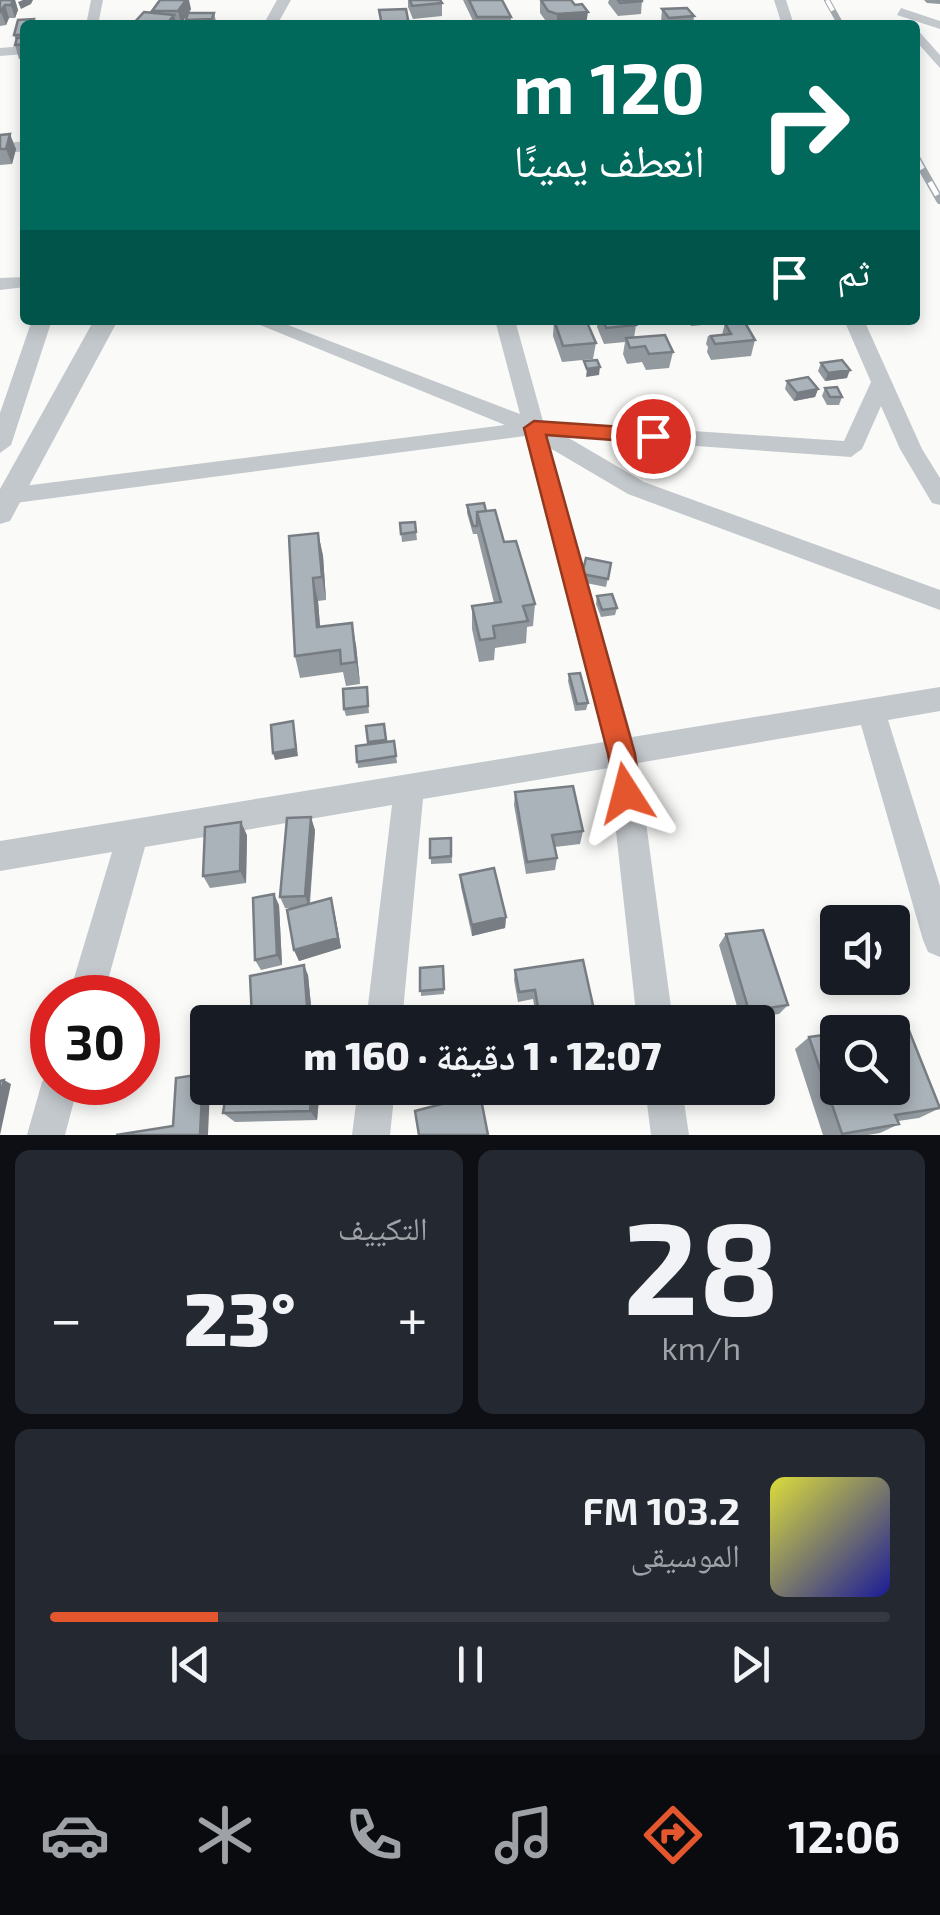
<!DOCTYPE html>
<html lang="ar">
<head>
<meta charset="utf-8">
<style>
	body { margin:0; font-family:"Exo 2","Noto Naskh Arabic",sans-serif; background:#242831; color:#f1f3f6; direction:rtl; height:100vh; display:flex; flex-direction:column; font-size:38px; white-space:nowrap }
	* { box-sizing:border-box; margin:0 }
	p { font-size:32px; color:#9ea1a6 }
	.icon { flex:none; width:55px; height:55px; fill:none; stroke:currentColor; stroke-width:2; stroke-linecap:round; stroke-linejoin:round }
	.map { position:relative; height:1135px; overflow:hidden; direction:ltr }
	.drawer { display:flex; flex-direction:column; gap:15px; padding:15px; background:#0d0f14; flex:1 }
	.drawer>* { flex:none }
	.banner { position:absolute; left:20px; top:20px; width:900px; height:305px; border-radius:10px; box-shadow:0 5px 15px #0003; direction:rtl; background:#00695c; color:#fff; overflow:hidden }
	.buttons { position:absolute; left:820px; top:905px; display:grid; gap:20px }
	.buttons a { display:grid; place-items:center; width:90px; height:90px; border-radius:10px; background:#171b24; box-shadow:0 5px 15px #0003; font-size:50px }
	.speed { position:absolute; left:30px; top:975px; display:flex; gap:20px; font-size:50px; font-weight:700; text-align:center }
	.speed>* { display:grid; place-content:center; width:130px; height:130px; border-radius:50%; background:#171b24; box-shadow:0 5px 15px #0003; line-height:1 }
	.speed .limit { border:15px solid #d22; background:#fff; color:#111 }
	.pin { position:absolute; display:grid; place-items:center; width:85px; height:85px; color:#fff; margin:-42px; border:5px solid #fff; border-radius:50%; box-shadow:0 2px 10px #0007 }
	.me { position:absolute; width:110px; margin:-55px; rotate:351deg; stroke-linejoin:round; filter:drop-shadow(0 0 8px #0008) }
	.turn { display:flex; align-items:center; gap:35px; height:210px; padding:0 50px; font-size:45px }
	.turn .icon { width:130px; height:130px; stroke-width:2.5 }
	.turn b { display:block; font-size:70px; line-height:85px }
	.then { display:flex; align-items:center; height:95px; padding:0 50px; background:#0003; gap:20px; font-size:38px }
	.big { font-size:75px; font-weight:800; line-height:1.1 }
	.drawer .card { flex:1; display:flex; flex-direction:column; justify-content:center; gap:15px; min-width:0; padding:0 35px; border-radius:15px; background:#242831 }
	.drawer .dial { align-items:center; gap:0 }
	.dial b { font-size:130px; line-height:1 }
	.song { display:flex; align-items:center; gap:30px }
	.cover { width:120px; height:120px; border-radius:15px; background:linear-gradient(135deg,hsl(60 70% 55%),hsl(240 70% 35%)) }
	.played { height:10px; border-radius:5px; background:linear-gradient(90deg,#e4572e 20%,#363941 20%) }
	.keys { display:flex; justify-content:space-around; direction:ltr }
	.heat { display:flex; justify-content:space-between; align-items:center; font-size:55px; direction:ltr }
	.drawer .tiles { flex:1; display:grid; gap:15px; grid-template-columns:1fr 1fr }
	.card:last-child { grid-column:span 2 }
	.trip { position:absolute; left:190px; top:1005px; width:585px; height:100px; border-radius:10px; background:#171b24; box-shadow:0 5px 15px #0003; font-weight:800; line-height:100px; text-align:center; direction:rtl }
	.tabs { display:flex; height:160px; justify-content:space-around; align-items:center; background:#090b0e; color:#9ea1a6 }
	.tabs .icon { width:70px; height:70px }
	.tabs .current { color:#e4572e }
	.tabs b { font-size:45px; color:#f1f3f6 }
	.map>svg:first-child { display:block }
	.lines { fill:none; stroke-linecap:round; stroke-linejoin:round }
	.minor { fill:#c3c8cc; fill-rule:evenodd }
	.tertiary { fill:#c3c8cc; fill-rule:evenodd }
	.rail-far1-casing { stroke:#a2aab0; stroke-width:6 }
	.rail-casing { stroke:#a2aab0; stroke-width:8 }
	.rail-far1 { stroke:#fff; stroke-width:4; stroke-dasharray:12; stroke-linecap:butt }
	.rail { stroke:#fff; stroke-width:5; stroke-dasharray:15; stroke-linecap:butt }
	.wall { fill:#929a9f }
	.shaded-wall { fill:#777d82 }
	.building { fill:#aab3b9; stroke:#777d82; stroke-width:2.5 }
	.route { fill:#e4572e; stroke:#94391e; stroke-width:2.5 }
</style>
</head>
<body>
<div class="map">
<svg width="940" height="1135" viewBox="0 0 940 1135">
	<rect width="100%" height="100%" fill="#fafaf8"/>
	<g class="lines">
		<path class="minor" d="M91,0H103L98,25H86Z
			M774,0H786L794,25H782Z
			M901,8L940,21V29L897,15Z
			M915,27L940,55V68L915,40Z
			M25,46V54L0,56V48Z
			M25,141V151L0,154V144Z
			M25,277V287L0,290V278Z
			M32,320H52L11,445L0,453V413Z
			M248,320H275L520,414L495,320H515L543,421L844,441L871,382L844,320H864L922,449L940,478V505L932,503L900,449L881,406L862,449L851,457L567,437L644,482L940,590V610L628,494L550,448L632,737L940,687V711L888,720L940,886V957L928,952L923,940L861,725L638,763L673,1022H637L609,768L423,799L402,1022H366L392,805L145,847L103,998H68L112,852L0,871V841L604,742L525,436L0,505V489L505,425Z
			M52,1067V1082H79L65,1135H27L42,1082Z
			M358,1088H395L390,1135H352Z
			M645,1088H682L689,1135H651Z"/>
		<path class="tertiary" d="M277,0H291L277,25H263Z
			M94,320H118L10,521L0,524V489Z"/>
		<g class="rail-far1-casing">
			<path id="rail-far1" d="M827,0L841,25"/>
		</g>
		<g class="rail-casing">
			<path id="rail" d="M915,156L940,200"/>
		</g>
		<use href="#rail-far1" class="rail-far1"/>
		<use href="#rail" class="rail"/>
	</g>
	<path class="wall" d="M0,0H15L18,10L15,18H9L6,25L0,26Z
		M408,0H440L442,3V16L413,19L408,7Z
		M463,0H502L511,17V25H475Z
		M540,0L586,25L548,24L540,13Z
		M609,0H647H642L641,14L618,16L608,3Z
		M924,0H940V4L927,3Z
		M191,9L189,13H214L217,25H187L186,20L188,14L181,24H176L152,11Z
		M662,9L694,16L693,25H663L661,22Z
		M34,19L36,25H25V58L19,59L15,45L16,41L14,35L18,20Z
		M0,135L16,149L12,164L0,165Z
		M554,320L596,343L593,359L562,362L553,336Z
		M598,320H633L636,325L634,338L673,352L669,368L646,370L642,362L627,364L623,354L625,342L604,344L597,327Z
		M688,320H704L702,325L691,326Z
		M725,323L755,340L751,356L711,360L707,352L708,347L706,344L708,336L722,335Z
		M821,363L847,378L825,381L818,371Z
		M787,381L818,389L815,397L794,401L785,389Z
		M825,388L842,397L839,405H827L822,396Z
		M467,505L486,511L535,604L533,626L527,627L526,643L495,648L494,660L479,662L472,629V606L494,603L477,534H473L467,513Z
		M415,522L417,540L402,542L400,523Z
		M318,533L323,556L326,600L318,601L320,627L356,645L360,684L346,686L343,672L300,678L295,656Z
		M586,558L611,563L606,587L581,582Z
		M597,596L617,608L615,615L601,617L596,604Z
		M569,674L588,703L586,710L575,711L568,681Z
		M367,687L369,713L346,716L344,709Z
		M384,724L387,742L394,741L397,763L358,768L356,746L368,745L366,726Z
		M515,792L583,831L580,844L555,847L557,858L555,870L526,874L514,805Z
		M315,830L310,904L331,898L334,910L341,948L299,961L294,950L295,908H285L280,897Z
		M247,835L246,883L210,888L203,876Z
		M451,838L452,863L431,864L430,839Z
		M460,875L506,917L505,928L472,936L461,887Z
		M279,905L282,965L261,970L255,960Z
		M726,934L788,1005L779,1014L741,1020L719,945Z
		M443,966L444,994L421,996L420,968Z
		M515,970L594,1010L590,1019L570,1022H537L533,999L518,1002L514,980Z
		M308,975L312,1016L279,1022H256L252,1018Z
		M809,1037L940,1108L919,1118L898,1121L899,1124L880,1133L868,1135H823L795,1049Z
		M227,1088H320L317,1120L235,1122L223,1113Z
		M517,1088H552L518,1094Z"/>
	<path class="shaded-wall" d="M13,0H15L18,10L15,18L11,5Z
		M23,0H33L31,4L21,9L18,2Z
		M186,0H189L191,9L181,24L178,11Z
		M5,5L9,18L6,25L1,12Z
		M588,12L586,25H557V14Z
		M174,15L177,25H166Z
		M10,134L16,149L12,164L6,149Z
		M600,367L599,375L586,377L587,369Z
		M850,370L847,378L825,381L828,373Z
		M818,389L815,397L794,401L797,393Z
		M318,533L323,556L326,600L322,577Z
		M313,578L318,601L322,650L317,627Z
		M352,623L356,645L360,684L356,662Z
		M293,721L298,756L275,760L273,753Z
		M311,817L315,830L309,907L305,896Z
		M241,822L247,835L246,883L240,871Z
		M274,894L279,905L282,965L277,955Z
		M331,898L334,910L341,948L299,961L294,950Z
		M506,917L505,928L472,936V925Z
		M304,965L308,975L312,1016L307,1007Z
		M203,1074L208,1078V1088H210L208,1135H200Z
		M4,1080L11,1084L0,1135V1098Z
		M312,1088H320L317,1120L310,1111Z"/>
	<path class="building" d="M0,0H13L11,5H5L0,12Z
		M160,0H186L178,11H152Z
		M410,0H440L442,3L412,6Z
		M469,0H502L511,17H477Z
		M541,0H571L575,5L582,4L588,12L557,14L548,11Z
		M618,0H642V1L620,3Z
		M687,8L694,16L669,18L662,9Z
		M406,9L409,25H382L379,10Z
		M144,12L174,15L166,25H132Z
		M188,13H214L212,19L186,20Z
		M34,19L32,25H25V35H14L18,20Z
		M17,38H25V44L15,45Z
		M10,134L6,149H0V135Z
		M554,320H586L596,343L563,346Z
		M603,320H633L636,325L606,328Z
		M744,321L755,340L715,344L711,336L731,334L725,323Z
		M665,335L673,352L649,354L645,346L630,348L626,338Z
		M597,360L600,367L587,369L584,361Z
		M842,360L850,370L828,373L821,363Z
		M808,377L818,389L797,393L787,381Z
		M837,387L842,397H830L825,388Z
		M484,503L486,511L477,512V526H473L467,505Z
		M495,510L504,542L516,541L535,604L523,606L528,621L493,626L495,638L480,640L472,606L501,602L477,512Z
		M415,522L416,532L401,534L400,523Z
		M318,533L322,577L313,578L317,627L352,623L356,662L341,664L340,650L295,656L289,536Z
		M586,558L611,563L608,579L582,574Z
		M612,594L617,608L602,610L597,596Z
		M580,673L588,703L577,704L569,674Z
		M367,687L368,706L344,709L343,689Z
		M293,721L296,749L273,753L271,725Z
		M384,724L386,740L368,742L366,726Z
		M394,741L396,756L357,762L356,746Z
		M573,786L583,831L552,835L557,858L527,862L515,792Z
		M311,817L305,896L280,897L287,818Z
		M241,822L240,871L203,876L205,827Z
		M451,838V856L430,858V839Z
		M494,868L506,917L472,925L460,875Z
		M274,894L277,955L255,960L253,898Z
		M331,898L338,938L294,950L287,910Z
		M763,930L788,1005L749,1011L726,934Z
		M583,960L594,1010L540,1019L535,990L519,992L515,970Z
		M304,965L307,1007L252,1018L250,976Z
		M443,966L444,989L420,991V968Z
		M906,1023L940,1108L895,1115L899,1124L842,1134L809,1037L838,1033V1088H892V1032H842Z
		M203,1074L200,1135H116L173,1126L176,1078Z
		M4,1080L0,1098V1081Z
		M227,1088H312L310,1111L223,1113Z
		M480,1094L488,1135H419L415,1111Z"/>
	<path class="route" d="M534,421L653,429L663,436L653,443L546,435L635,754L640,793L636,802L626,806L617,802L608,754L524,428Z"/>
</svg>
<div class="buttons">
<a><svg class="icon" aria-label="sound" viewBox="0 0 24 24"><path d="M4 9h4l5-4v14l-5-4H4zM17 9q2 3 0 6"/></svg></a>
<a><svg class="icon" aria-label="search" viewBox="0 0 24 24"><circle cx="10" cy="10" r="6"/><path d="M15 15l6 6"/></svg></a>
</div>
<div class="speed"><div class="limit">30</div></div>
<div class="pin" style="left:653px;top:436px;background:#d93025"><svg class="icon" aria-label="arrive" viewBox="0 0 24 24"><path d="M6 21V4h12l-3 4 3 4H6"/></svg></div>
<svg class="me" style="left:626px;top:793px" viewBox="-20 -20 40 40"><path d="M0-17L14 15 0 8-14 15z" fill="#e4572e" stroke="#fff" stroke-width="4"/></svg>
<div class="trip">12:07 · 1 دقيقة · 160 m</div>
<div class="banner">
<div class="turn"><svg class="icon" aria-label="right" viewBox="0 0 24 24"><path d="M7 20v-9h11M14 6l5 5-5 5"/></svg><div><b>120 m</b>انعطف يمينًا</div></div>
<div class="then">ثم<svg class="icon" aria-label="arrive" viewBox="0 0 24 24"><path d="M6 21V4h12l-3 4 3 4H6"/></svg></div>
</div>
</div>
<section class="drawer">
<div class="tiles">
<div class="card dial"><b>28</b><p>km/h</p></div>
<div class="card"><p>التكييف</p>
<div class="heat"><a>−</a><b class="big">23°</b><a>+</a></div>
</div>
<div class="card">
<div class="song"><i class="cover"></i><div><b>103.2 FM</b><p>الموسيقى</p></div></div>
<div class="played"></div>
<div class="keys"><svg class="icon" aria-label="previous" viewBox="0 0 24 24"><path d="M18 5L8 12l10 7zM5 5v14"/></svg><svg class="icon" aria-label="pause" viewBox="0 0 24 24"><path d="M8 5v14M16 5v14"/></svg><svg class="icon" aria-label="next" viewBox="0 0 24 24"><path d="M6 5l10 7-10 7zM19 5v14"/></svg></div>
</div>
</div>
</section>
<nav class="tabs">
<b>12:06</b>
<svg class="icon current" aria-label="directions" viewBox="0 0 24 24"><path d="M12 3l9 9-9 9-9-9zM9 14v-3h6M13 9l2 2-2 2"/></svg>
<svg class="icon" aria-label="music" viewBox="0 0 24 24"><path d="M9 18V5l10-2v13"/><circle cx="6" cy="18" r="3"/><circle cx="16" cy="16" r="3"/></svg>
<svg class="icon" aria-label="phone" viewBox="0 0 24 24"><path d="M5 4h4l2 5-3 2q2 4 5 5l2-3 5 2v4C11 20 4 13 5 4z"/></svg>
<svg class="icon" aria-label="climate" viewBox="0 0 24 24"><path d="M12 3v18M4 7l16 10M4 17L20 7"/></svg>
<svg class="icon" aria-label="car" viewBox="0 0 24 24"><path d="M5 17H2v-5l4-1 3-4h7l3 4 3 1v5h-3M9 17h6M6 11h13"/><circle cx="7" cy="17" r="2"/><circle cx="17" cy="17" r="2"/></svg>
</nav>
</body>
</html>
